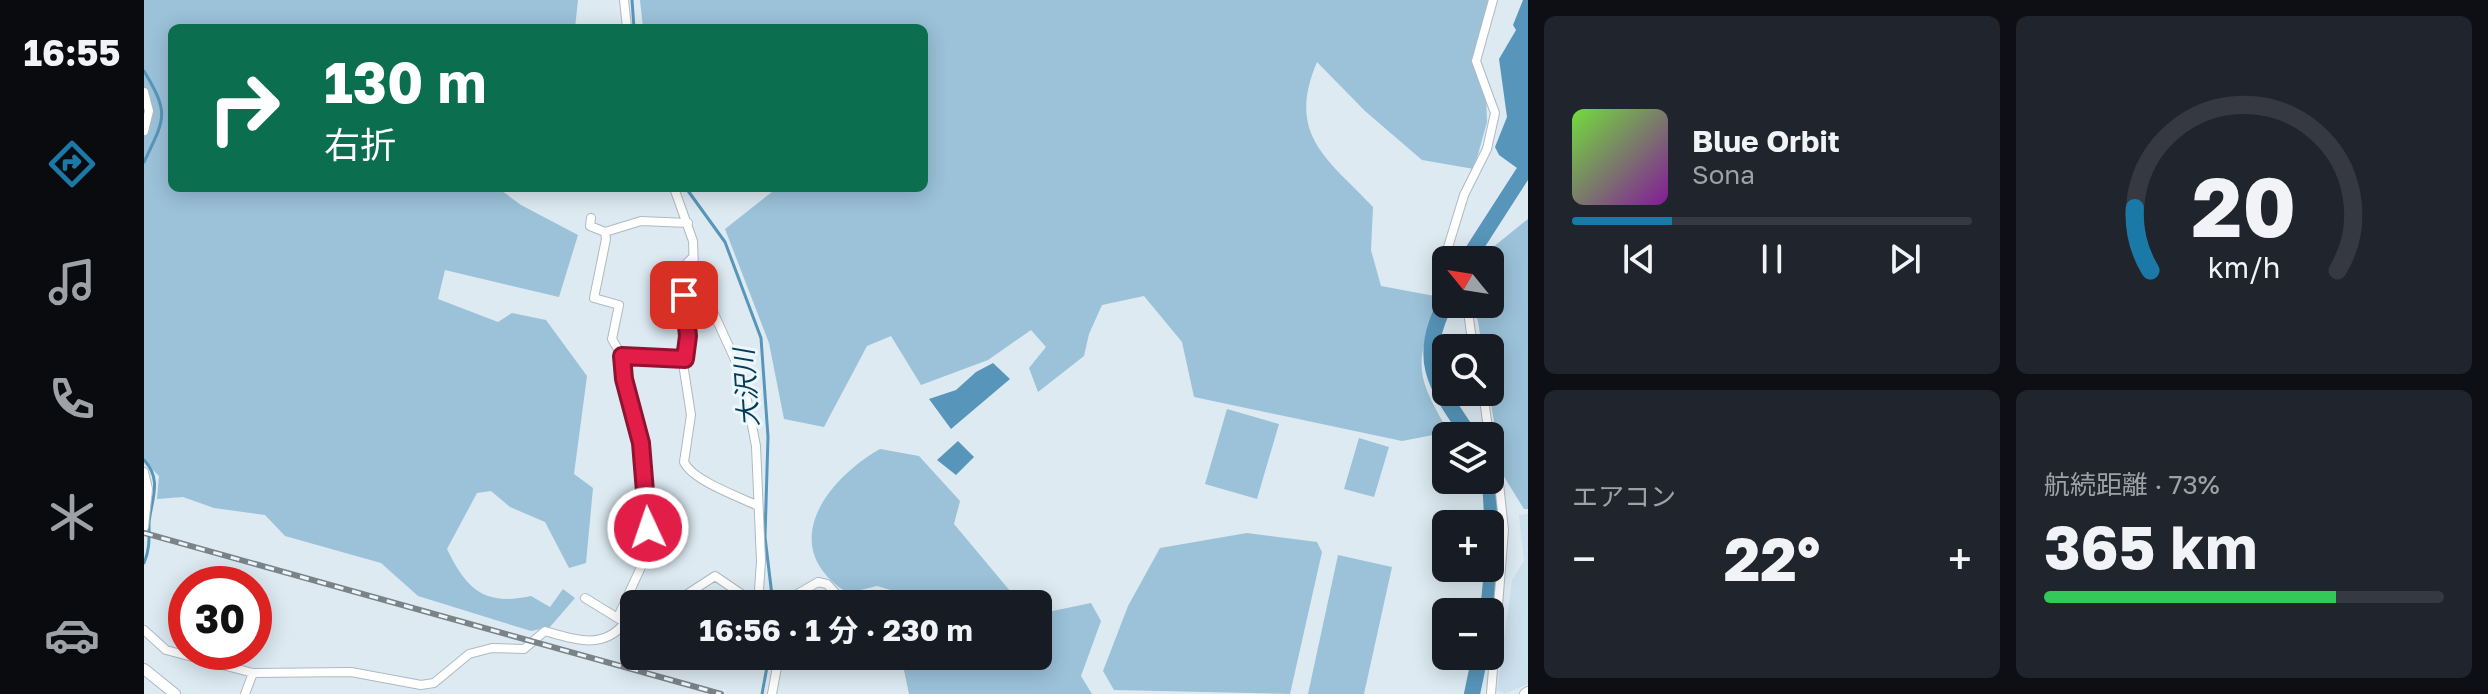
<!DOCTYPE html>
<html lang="ja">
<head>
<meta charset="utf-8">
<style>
	body { margin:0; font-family:"Golos Text","Noto Sans JP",sans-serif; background:#20242c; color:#f1f3f6; height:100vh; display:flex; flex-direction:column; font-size:30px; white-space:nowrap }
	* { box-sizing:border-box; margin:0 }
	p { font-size:26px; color:#9ea1a6 }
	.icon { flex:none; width:44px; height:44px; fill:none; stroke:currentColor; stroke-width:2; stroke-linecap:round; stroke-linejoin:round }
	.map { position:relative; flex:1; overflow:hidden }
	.side { display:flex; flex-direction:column; gap:16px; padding:16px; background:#0d0f14; width:960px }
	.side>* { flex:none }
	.banner { position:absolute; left:24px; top:24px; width:760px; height:168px; border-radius:12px; box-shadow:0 4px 20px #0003; background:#0b6e4f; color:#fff; overflow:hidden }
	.needle { width:52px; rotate:300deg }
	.controls { position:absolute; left:1288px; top:246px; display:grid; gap:16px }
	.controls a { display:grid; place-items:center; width:72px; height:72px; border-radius:12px; background:#171b24; box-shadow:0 4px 20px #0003; font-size:40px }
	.speed { position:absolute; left:24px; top:566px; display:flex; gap:16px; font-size:40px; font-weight:700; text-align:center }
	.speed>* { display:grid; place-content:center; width:104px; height:104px; border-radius:50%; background:#171b24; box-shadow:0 4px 20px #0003; line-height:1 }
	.speed .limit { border:12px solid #d22; background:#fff; color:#111 }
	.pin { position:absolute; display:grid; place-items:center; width:68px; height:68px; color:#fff; margin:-34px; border-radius:16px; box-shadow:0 4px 12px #0006 }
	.me { position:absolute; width:88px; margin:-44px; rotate:357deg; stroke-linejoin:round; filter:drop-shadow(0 0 6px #0008) }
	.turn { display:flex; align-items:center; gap:28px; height:168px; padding:0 24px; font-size:36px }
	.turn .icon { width:104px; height:104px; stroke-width:2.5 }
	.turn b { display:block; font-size:56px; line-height:68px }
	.big { font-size:60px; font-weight:700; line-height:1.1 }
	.side .tile { flex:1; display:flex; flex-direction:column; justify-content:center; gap:12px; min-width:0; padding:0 28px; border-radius:12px; background:#20242c }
	.side .dial { align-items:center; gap:0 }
	.dial svg { height:208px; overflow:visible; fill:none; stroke:#363941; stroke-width:7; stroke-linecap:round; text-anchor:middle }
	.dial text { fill:#f1f3f6; stroke:none }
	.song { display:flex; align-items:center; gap:24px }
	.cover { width:96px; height:96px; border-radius:12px; background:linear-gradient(135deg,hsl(100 70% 55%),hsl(290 70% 35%)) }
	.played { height:8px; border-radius:4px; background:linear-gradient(90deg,#1a79a6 25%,#363941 25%) }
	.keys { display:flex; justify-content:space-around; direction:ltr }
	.heat { display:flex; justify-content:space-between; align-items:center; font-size:44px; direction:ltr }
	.charge { height:12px; border-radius:6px; background:linear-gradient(90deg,#34c759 73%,#363941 0) }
	.side .tiles { flex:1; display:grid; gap:16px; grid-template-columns:repeat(2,1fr) }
	.trip { position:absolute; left:476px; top:590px; width:432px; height:80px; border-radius:12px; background:#171b24; box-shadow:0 4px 20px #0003; font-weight:700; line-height:80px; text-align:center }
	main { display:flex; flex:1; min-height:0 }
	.tab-bar { display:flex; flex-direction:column; width:144px; justify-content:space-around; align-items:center; background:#090b0e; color:#9ea1a6 }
	.tab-bar .icon { width:56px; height:56px }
	.tab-bar .current { color:#1a79a6 }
	.tab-bar b { font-size:36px; color:#f1f3f6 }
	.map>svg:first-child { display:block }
	.built { fill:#cce0ed }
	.green { fill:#9bc2d9 }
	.water { fill:#5796ba }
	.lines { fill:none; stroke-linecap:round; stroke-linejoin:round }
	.stream { stroke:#5796ba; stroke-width:3 }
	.river { stroke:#5796ba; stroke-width:16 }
	.minor-casing { stroke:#aebac2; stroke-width:10 }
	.tertiary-casing { stroke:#aebac2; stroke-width:12 }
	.minor { stroke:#fff; stroke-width:8 }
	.tertiary { stroke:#fff; stroke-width:10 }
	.rail-casing { stroke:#7a8388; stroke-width:6 }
	.rail { stroke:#ecf7fd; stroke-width:3; stroke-dasharray:9; stroke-linecap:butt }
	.route-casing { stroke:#92132f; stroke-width:20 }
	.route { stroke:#e11d48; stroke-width:14 }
	.labels { text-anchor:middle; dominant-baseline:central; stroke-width:6; stroke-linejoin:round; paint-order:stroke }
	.water-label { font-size:26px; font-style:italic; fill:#043c55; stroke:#ecf7fd }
</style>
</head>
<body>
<main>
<nav class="tab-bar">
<b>16:55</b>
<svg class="icon current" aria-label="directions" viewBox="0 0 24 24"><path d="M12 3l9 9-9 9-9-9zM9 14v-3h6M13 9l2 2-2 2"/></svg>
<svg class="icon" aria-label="music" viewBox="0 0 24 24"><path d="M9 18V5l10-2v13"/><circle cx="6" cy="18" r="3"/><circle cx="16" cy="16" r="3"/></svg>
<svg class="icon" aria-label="phone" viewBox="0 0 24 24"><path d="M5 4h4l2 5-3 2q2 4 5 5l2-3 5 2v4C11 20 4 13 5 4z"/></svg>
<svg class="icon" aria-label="climate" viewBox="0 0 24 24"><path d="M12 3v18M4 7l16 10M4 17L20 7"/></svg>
<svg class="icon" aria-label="car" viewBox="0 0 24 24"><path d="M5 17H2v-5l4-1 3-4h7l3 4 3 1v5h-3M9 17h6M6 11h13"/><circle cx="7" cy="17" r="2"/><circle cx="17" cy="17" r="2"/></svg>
</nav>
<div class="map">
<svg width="1384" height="694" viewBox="0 0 1384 694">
	<rect width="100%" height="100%" fill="#ddeaf2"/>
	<path class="built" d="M1384,514V684L1360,694L1353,690L1368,580L1380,561L1375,515Z"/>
	<path class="green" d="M0,0H434L431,28H28V188H354L377,205L434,235L415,297L301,270L294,299L354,322L368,313L402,320L443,376L430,474L449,488L442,563L425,568L401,522L366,507L347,491L333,493L303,549C323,590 340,606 387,596L406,607L419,589L431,598L406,627L387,631L274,596L237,563L141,536L121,515L70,508L39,497L13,499L15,476L0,461Z
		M496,0H1346L1328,61L1342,95L1343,122L1330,169L1278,160L1221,111L1173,62C1142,135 1183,158 1229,207L1227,250L1237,286L1296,297C1272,362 1268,371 1305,432L1258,441L1050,397L1038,342L1000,296L958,305L945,334L940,356L894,392L885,368L902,347L887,330L844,360L777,385L747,336L723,346L680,427L640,419L625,343L581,229L633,188H780V28H499Z
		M1384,219V509H1380L1359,475L1345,392L1346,348H1338L1334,321L1327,304H1346V260H1336L1338,256Z
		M1083,409L1135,424L1113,499L1061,484Z
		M1215,438L1245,447L1230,497L1200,489Z
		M736,449L775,456L816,501L810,524L877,604H758L757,593L733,586L704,593C632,548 680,481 736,449Z
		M1103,533L1173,542L1178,552L1146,694L970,690L959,671L984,606L1016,548Z
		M1194,555L1248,567L1220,694H1164Z
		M947,603L957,621L937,676L948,694H765L757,656H894V614Z"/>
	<path class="water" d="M1379,0H1384V176L1355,155L1351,147L1363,117L1355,59L1372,30L1369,25Z
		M849,363L866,379L807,429L785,399L812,390L832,372Z
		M814,441L830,457L812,475L793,460Z"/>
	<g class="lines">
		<path class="stream" d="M488,0L490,28
			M0,71C26,114 21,118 0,162
			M542,188L581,242L617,338L624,437L621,537L629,604
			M0,460C19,480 7,500 5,523C5,538 6,549 0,563
			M618,694L625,656"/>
		<path class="river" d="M1323,260L1379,173
			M1302,302C1272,361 1292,386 1326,436
			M1344,612L1350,550L1346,480
			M1328,694L1336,656"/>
		<g class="minor-casing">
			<path id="minor" d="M480,0L483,28
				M0,92L5,111L0,131
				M530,188L549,241L550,270L598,375L606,415L612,446L617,561L614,604
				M447,218L446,226L461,232L462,239L450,298L475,305L468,339L478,356
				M461,232L497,221L544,223
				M549,257L542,264L540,295L544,336L540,370L547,415L540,462C548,480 593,496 612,505
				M1302,285L1298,276L1301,257L1320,195L1343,149L1351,113L1332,61L1349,0
				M1323,304L1329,348
				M1339,392L1345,436
				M1346,439L1352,456L1360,530L1347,694
				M0,472L4,489L0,527
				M441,598L490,628
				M528,604L571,576L612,604
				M636,604L674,582L683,584L696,598
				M474,617L503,554L505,507L494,421L480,379L478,356L541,359
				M0,630L22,650L109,673L207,672L277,685L290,683L325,654L348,648L380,649L401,631C428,639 460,651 481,622
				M488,641L490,638
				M101,694L109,673
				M628,694L635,656"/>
		</g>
		<g class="tertiary-casing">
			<path id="tertiary" d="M0,669L31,694
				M1381,694L1384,692"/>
		</g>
		<use href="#minor" class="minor"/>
		<use href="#tertiary" class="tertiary"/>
		<g class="rail-casing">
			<path id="rail" d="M0,533L577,694"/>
		</g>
		<use href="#rail" class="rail"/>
	</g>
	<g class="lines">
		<g class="route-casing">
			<path id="route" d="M504,528L497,443L480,379L478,356L541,359L544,336L540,295"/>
		</g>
		<use href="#route" class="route"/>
	</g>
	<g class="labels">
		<g class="water-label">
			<text transform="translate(602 388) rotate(-94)">大沢川</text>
		</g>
	</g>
</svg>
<div class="controls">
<a><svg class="needle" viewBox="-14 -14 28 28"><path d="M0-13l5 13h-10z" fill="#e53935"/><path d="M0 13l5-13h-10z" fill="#9ea1a6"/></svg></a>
<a><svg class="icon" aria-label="search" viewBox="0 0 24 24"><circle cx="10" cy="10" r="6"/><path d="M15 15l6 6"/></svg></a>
<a><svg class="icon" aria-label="layers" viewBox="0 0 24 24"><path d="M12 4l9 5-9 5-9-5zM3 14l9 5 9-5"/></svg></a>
<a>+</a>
<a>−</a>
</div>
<div class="speed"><div class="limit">30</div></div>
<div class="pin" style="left:540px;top:295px;background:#d93025"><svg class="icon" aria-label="arrive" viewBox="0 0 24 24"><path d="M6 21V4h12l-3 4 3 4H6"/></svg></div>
<svg class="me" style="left:504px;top:528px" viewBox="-20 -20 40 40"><circle r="17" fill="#e11d48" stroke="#fff" stroke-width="3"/><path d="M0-11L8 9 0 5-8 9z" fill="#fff"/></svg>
<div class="trip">16:56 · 1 分 · 230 m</div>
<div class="banner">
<div class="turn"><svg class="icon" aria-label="right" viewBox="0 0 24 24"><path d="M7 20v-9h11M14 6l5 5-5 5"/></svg><div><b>130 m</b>右折</div></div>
</div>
</div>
<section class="side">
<div class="tiles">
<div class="tile">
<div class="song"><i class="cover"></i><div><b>Blue Orbit</b><p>Sona</p></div></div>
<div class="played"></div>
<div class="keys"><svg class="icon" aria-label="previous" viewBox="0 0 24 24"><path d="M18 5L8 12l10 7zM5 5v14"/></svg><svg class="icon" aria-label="pause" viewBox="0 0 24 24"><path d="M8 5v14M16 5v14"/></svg><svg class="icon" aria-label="next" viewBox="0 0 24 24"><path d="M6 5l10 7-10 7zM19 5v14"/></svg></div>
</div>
<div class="tile dial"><svg viewBox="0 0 100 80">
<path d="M14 69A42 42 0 1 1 86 69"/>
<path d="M14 69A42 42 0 0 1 8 45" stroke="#1a79a6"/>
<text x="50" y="56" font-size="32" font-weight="700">20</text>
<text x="50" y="72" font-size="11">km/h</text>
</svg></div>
<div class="tile"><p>エアコン</p>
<div class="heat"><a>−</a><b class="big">22°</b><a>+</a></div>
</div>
<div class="tile"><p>航続距離 · 73%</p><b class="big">365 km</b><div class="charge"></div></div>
</div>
</section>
</main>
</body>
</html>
